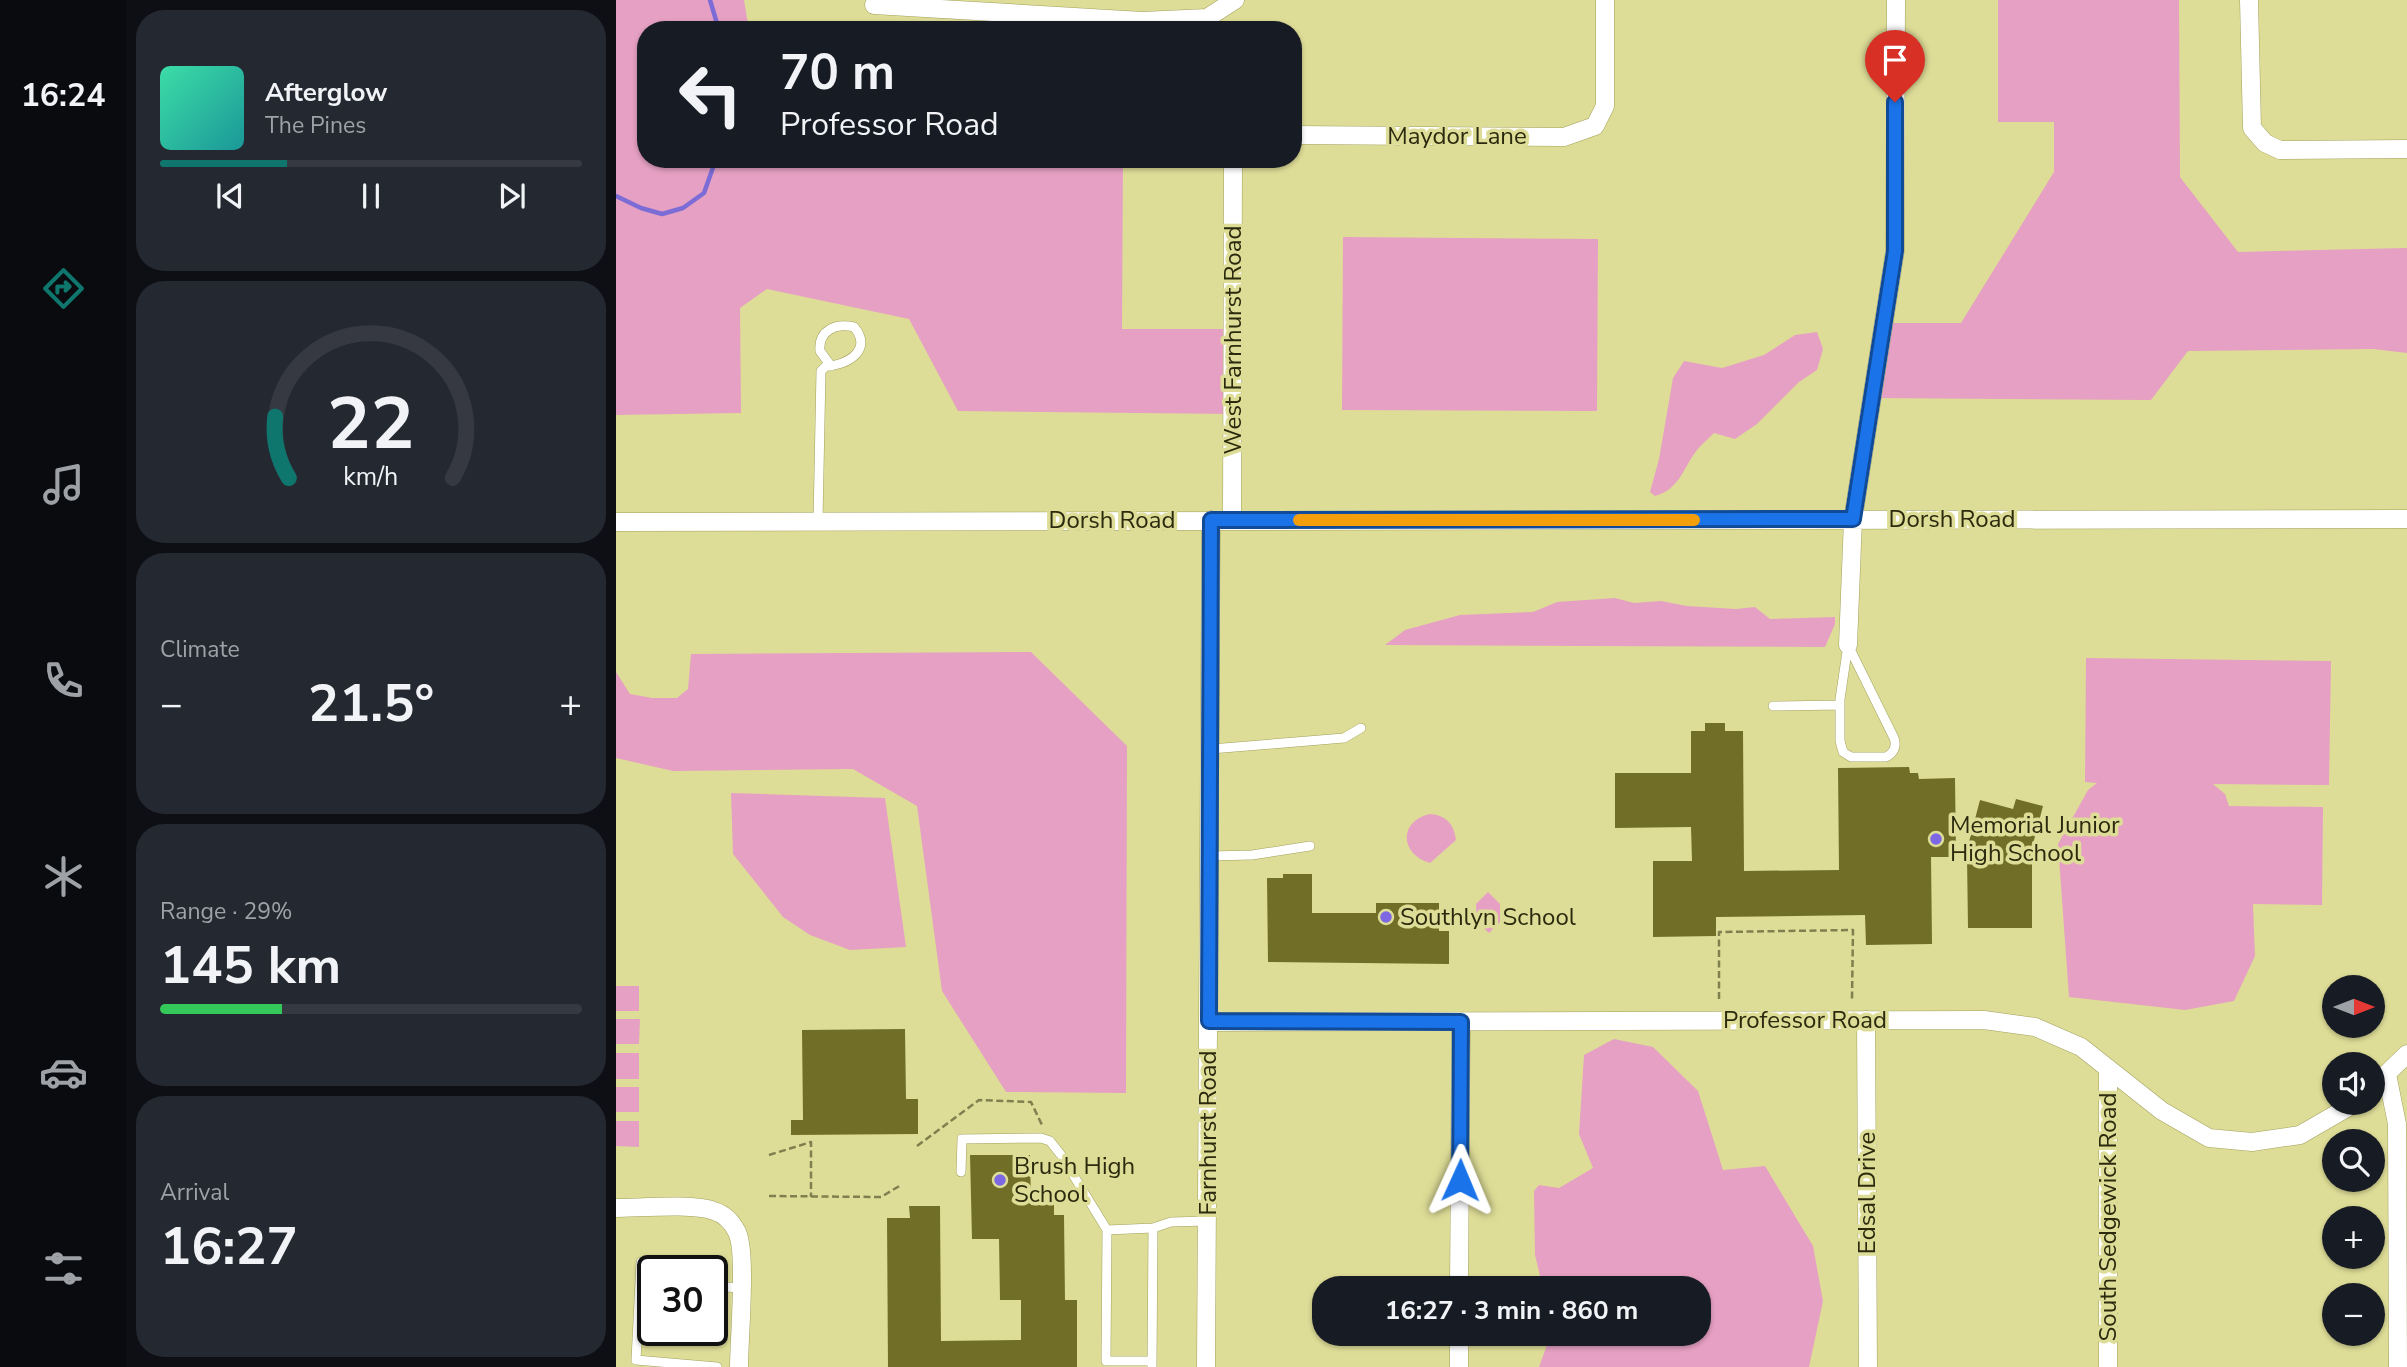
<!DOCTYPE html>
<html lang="en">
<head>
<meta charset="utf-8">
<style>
	body { margin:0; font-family:"Nunito Sans",sans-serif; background:#242831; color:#f1f3f6; height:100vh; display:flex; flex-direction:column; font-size:26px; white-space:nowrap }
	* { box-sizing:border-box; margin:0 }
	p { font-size:23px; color:#9ea1a6 }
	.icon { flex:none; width:38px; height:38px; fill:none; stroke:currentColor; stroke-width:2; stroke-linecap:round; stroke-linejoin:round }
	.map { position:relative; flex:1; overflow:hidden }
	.drawer { display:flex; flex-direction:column; gap:10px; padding:10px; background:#0d0f14; width:490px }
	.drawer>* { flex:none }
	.guide { position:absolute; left:21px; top:21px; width:665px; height:147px; border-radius:28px; box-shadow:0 2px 5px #0004; background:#171b24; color:#f1f3f6; overflow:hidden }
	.needle { width:46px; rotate:90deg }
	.controls { position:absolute; left:1706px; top:975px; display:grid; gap:14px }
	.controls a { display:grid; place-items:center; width:63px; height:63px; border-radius:50%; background:#171b24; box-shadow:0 2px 5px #0004; font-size:35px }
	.speed { position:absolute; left:21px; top:1255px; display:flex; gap:14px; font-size:35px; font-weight:700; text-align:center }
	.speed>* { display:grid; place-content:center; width:91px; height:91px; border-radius:50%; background:#171b24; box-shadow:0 2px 5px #0004; line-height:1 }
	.speed .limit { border:4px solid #111; border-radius:10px; background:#fff; color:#111 }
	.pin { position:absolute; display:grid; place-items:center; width:60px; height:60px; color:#fff; margin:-72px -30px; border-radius:50% 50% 50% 0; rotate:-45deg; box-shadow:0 0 7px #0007 }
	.pin .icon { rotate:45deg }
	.me { position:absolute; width:77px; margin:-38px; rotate:1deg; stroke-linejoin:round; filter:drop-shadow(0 0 5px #0008) }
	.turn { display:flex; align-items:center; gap:24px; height:147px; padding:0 28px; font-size:32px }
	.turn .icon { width:91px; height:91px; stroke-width:2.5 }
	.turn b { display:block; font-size:49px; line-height:60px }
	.big { font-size:52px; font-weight:700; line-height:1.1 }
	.drawer .tile { flex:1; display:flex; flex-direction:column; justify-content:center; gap:10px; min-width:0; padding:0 24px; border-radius:28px; background:#242831 }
	.drawer .dial { align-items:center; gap:0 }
	.dial svg { height:182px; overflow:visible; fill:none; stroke:#363941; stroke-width:7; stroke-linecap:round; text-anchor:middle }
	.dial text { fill:#f1f3f6; stroke:none }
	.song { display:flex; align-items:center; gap:21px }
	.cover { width:84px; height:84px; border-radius:10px; background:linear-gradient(135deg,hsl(160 70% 55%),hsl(180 70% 35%)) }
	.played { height:7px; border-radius:4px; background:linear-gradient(90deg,#0f766e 30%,#363941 30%) }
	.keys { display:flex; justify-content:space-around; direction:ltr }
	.heat { display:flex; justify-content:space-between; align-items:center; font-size:38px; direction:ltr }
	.charge { height:10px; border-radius:5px; background:linear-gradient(90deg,#34c759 29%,#363941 0) }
	.trip { position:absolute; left:696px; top:1276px; width:399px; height:70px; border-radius:28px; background:#171b24; box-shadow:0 2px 5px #0004; font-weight:700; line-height:70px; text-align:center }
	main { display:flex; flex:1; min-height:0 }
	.tab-bar { display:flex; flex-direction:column; width:126px; justify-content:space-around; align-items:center; background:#090b0e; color:#9ea1a6 }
	.tab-bar .icon { width:49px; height:49px }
	.tab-bar .on { color:#0f766e }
	.tab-bar b { font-size:32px; color:#f1f3f6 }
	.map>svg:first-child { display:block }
	.green { fill:#e6a0c3 }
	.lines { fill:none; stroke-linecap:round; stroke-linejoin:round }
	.stream { stroke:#7c6cd6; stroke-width:4.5 }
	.building { fill:#716f27 }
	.lane-casing { stroke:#a2a15d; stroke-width:10 }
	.street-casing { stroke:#a2a15d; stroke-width:19 }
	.path { stroke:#807f4f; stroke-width:2.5; stroke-dasharray:7 3.5; stroke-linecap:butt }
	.lane { stroke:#fff; stroke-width:9 }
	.street { stroke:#fff; stroke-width:18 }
	.route-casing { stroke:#114b97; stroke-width:18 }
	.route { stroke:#1a73e8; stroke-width:12 }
	.slow { stroke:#f59e0b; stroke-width:12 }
	.poi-dot { fill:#7d67e3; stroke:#dedd97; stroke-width:2.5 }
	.labels { text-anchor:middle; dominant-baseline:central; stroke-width:7; stroke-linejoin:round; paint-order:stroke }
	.street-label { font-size:24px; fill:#2b2a0e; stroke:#dedd97 }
	.poi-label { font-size:24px; fill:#2b2a0e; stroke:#dedd97; text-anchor:start }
</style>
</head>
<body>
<main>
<nav class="tab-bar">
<b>16:24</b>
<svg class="icon on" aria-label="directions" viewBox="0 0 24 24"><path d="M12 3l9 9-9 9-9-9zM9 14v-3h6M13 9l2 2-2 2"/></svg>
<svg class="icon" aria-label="music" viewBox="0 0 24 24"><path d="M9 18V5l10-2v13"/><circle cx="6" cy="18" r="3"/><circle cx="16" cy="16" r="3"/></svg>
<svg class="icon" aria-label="phone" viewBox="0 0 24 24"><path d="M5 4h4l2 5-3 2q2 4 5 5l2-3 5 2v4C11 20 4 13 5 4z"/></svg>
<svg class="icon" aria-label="climate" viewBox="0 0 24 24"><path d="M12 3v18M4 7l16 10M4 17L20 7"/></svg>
<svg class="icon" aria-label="car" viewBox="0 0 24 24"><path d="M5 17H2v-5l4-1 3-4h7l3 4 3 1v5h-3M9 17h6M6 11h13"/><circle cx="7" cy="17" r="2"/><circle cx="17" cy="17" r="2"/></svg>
<svg class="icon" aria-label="filters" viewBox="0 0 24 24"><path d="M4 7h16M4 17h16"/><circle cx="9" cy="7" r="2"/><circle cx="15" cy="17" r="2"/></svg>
</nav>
<section class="drawer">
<div class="tile">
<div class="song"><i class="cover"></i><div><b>Afterglow</b><p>The Pines</p></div></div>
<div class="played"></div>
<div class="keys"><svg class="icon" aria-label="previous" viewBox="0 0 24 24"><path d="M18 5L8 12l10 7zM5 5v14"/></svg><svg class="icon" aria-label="pause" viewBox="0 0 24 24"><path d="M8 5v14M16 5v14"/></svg><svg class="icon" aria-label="next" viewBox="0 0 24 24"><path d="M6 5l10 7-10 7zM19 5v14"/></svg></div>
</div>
<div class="tile dial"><svg viewBox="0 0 100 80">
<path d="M14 69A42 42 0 1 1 86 69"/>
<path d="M14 69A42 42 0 0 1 8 42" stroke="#0f766e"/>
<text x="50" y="56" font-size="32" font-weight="700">22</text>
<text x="50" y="72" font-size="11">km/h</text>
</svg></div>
<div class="tile"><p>Climate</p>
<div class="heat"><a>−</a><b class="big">21.5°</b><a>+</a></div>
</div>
<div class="tile"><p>Range · 29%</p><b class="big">145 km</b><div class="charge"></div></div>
<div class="tile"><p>Arrival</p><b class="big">16:27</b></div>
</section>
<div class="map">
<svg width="1791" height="1367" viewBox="0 0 1791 1367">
	<rect width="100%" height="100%" fill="#dedd97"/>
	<path class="green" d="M0,0H128L133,30H30V159H507L506,329H617L616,414L342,411L293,319L151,289L124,308L125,413L0,415Z
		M1382,0H1563L1564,177L1622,252L1791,248V353L1757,349L1572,351L1535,400L1256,398L1268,323H1345L1438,172V122H1382Z
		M727,237L982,239L981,411L726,410Z
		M1201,332L1207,349L1201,370L1183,382L1141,424L1119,439L1098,433C1093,438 1086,444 1081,450C1067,468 1064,489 1039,496L1034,492L1043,459L1057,378L1068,361L1106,368L1148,355L1179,335Z
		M999,598L1018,603L1045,601L1071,606L1120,609L1139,607L1154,619L1219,617V624L1209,647L769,645L789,630L844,615L917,612L941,602Z
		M415,652L511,746L510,1093L390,1092L326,991L301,806L237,769L57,771L0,758V672L14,694L36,698H61L72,689L75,654Z
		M1470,658L1715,661L1713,785L1597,784L1609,794L1613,806L1707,807L1706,905L1637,904L1639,956L1618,1001L1569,1010L1453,997L1442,844L1472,790L1481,783L1469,782Z
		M115,793L269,798L290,947L234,950L194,935L167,917L117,854Z
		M814,814C830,815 838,824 840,840L814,863C784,855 782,821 814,814Z
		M872,892L884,904V922L873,933L861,922L860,904Z
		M0,986H23V1011H0Z
		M0,1019H24L23,1044H0Z
		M998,1039L1037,1047L1082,1091L1107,1170L1149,1166L1197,1246L1207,1301L1193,1367H923L935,1334H1083V1288H927L919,1255L918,1191L923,1185L943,1188L977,1168L963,1134L968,1055Z
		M0,1053H23V1079H0Z
		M0,1087H23V1112H0Z
		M0,1121H23V1147L0,1146Z"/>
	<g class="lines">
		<path class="stream" d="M94,0L103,30
			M0,196L25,208L46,214L67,208L88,193L100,159"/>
	</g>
	<path class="building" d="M1089,723H1109V731H1127L1128,871L1223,870L1222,768L1293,767L1294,773H1302L1303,779L1339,778L1340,857H1315L1316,944L1250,945L1249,915L1100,917V936L1037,937V861H1076L1075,827L999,828V773H1075V731H1089Z
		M1400,799L1427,806L1416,848V928H1352L1351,857H1349L1364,800L1397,809Z
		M667,874H696V913H760V903H823V931H833V964L652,962L651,878H667Z
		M289,1029L290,1099H302V1134L175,1135V1120H187L186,1030Z
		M354,1155H414L415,1205L438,1204V1215H448L449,1300H461V1367H272L271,1218H294L293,1206H324L325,1341L405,1340V1300H384L383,1239H356Z"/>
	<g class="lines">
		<g class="lane-casing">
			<path id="lane" d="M202,521L205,371L210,366C230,366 258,350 238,327C220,323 202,330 204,351L215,366
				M1232,645L1278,738C1281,746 1278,753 1270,757H1235L1227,752L1224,741V699Z
				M1157,706L1224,705
				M595,749L728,738L745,728
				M594,856L636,855L694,846
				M345,1172L346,1139L425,1138L434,1141L445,1155L491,1230L490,1361H536
				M491,1230L537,1228L555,1222L591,1221
				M91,1270L89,1267L25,1262L20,1360L101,1367
				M96,1286L124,1288
				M536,1367L537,1228"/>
		</g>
		<g class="street-casing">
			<path id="street" d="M1633,0L1636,128L1649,143L1664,150L1791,149
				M258,5L526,21L591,18L619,0
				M677,135L948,137L979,126L989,106V0
				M616,520L617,159
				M0,522L1791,519
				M1232,645L1237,519L1279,251L1280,0
				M1250,1020L1252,1367
				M593,1022L1368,1020L1419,1027L1465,1047L1546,1111L1593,1138L1636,1142L1684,1135L1741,1102
				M1492,1068V1367
				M1771,1074L1781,1124L1782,1367
				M1757,1087L1791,1054
				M0,1208C23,1208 78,1203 98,1211C108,1214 116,1222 121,1232C131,1252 123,1340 123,1367
				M843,1288L845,1022
				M590,1367L595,520
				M843,1367V1334"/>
		</g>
		<path class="path" d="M1103,999V932L1237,930L1236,999
			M301,1146L363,1100L415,1102L426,1125
			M153,1155L195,1142V1197
			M153,1196L265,1197L285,1185"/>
		<use href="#lane" class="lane"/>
		<use href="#street" class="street"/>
	</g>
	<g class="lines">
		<g class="route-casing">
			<path id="route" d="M844,1180L845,1022L593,1021L595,520L1237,519L1279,251V102"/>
		</g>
		<use href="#route" class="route"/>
		<path class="slow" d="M683,520H1078"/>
	</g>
	<g class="poi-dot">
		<circle cx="1320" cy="839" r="7"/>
		<circle cx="770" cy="917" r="7"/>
		<circle cx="384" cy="1180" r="7"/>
	</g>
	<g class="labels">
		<g class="street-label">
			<text x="841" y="136">Maydor Lane</text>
			<text transform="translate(617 340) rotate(-90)">West Farnhurst Road</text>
			<text x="1336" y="519">Dorsh Road</text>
			<text x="496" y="520">Dorsh Road</text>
			<text x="1189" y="1020">Professor Road</text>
			<text transform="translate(592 1133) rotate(-90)">Farnhurst Road</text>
			<text transform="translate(1251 1193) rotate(-90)">Edsal Drive</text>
			<text transform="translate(1492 1217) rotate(-90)">South Sedgewick Road</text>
		</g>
		<g class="poi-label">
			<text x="1334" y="825">Memorial Junior<tspan x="1334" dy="28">High School</tspan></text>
			<text x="784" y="917">Southlyn School</text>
			<text x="398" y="1166">Brush High<tspan x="398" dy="28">School</tspan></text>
		</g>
	</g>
</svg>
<div class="controls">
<a><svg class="needle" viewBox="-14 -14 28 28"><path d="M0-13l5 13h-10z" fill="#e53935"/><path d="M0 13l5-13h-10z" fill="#9ea1a6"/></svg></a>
<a><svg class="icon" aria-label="sound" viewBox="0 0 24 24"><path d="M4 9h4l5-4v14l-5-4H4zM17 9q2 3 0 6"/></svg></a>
<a><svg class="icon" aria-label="search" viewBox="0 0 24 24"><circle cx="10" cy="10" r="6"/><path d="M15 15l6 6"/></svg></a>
<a>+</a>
<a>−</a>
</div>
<div class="speed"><div class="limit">30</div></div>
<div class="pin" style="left:1279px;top:102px;background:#d93025"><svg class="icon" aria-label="arrive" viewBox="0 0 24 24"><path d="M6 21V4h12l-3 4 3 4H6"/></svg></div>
<svg class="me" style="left:844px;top:1180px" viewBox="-20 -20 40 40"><path d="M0-17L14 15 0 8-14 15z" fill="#1a73e8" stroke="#fff" stroke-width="4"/></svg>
<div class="trip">16:27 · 3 min · 860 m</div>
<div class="guide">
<div class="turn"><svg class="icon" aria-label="left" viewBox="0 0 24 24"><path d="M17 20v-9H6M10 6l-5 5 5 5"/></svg><div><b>70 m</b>Professor Road</div></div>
</div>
</div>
</main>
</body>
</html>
